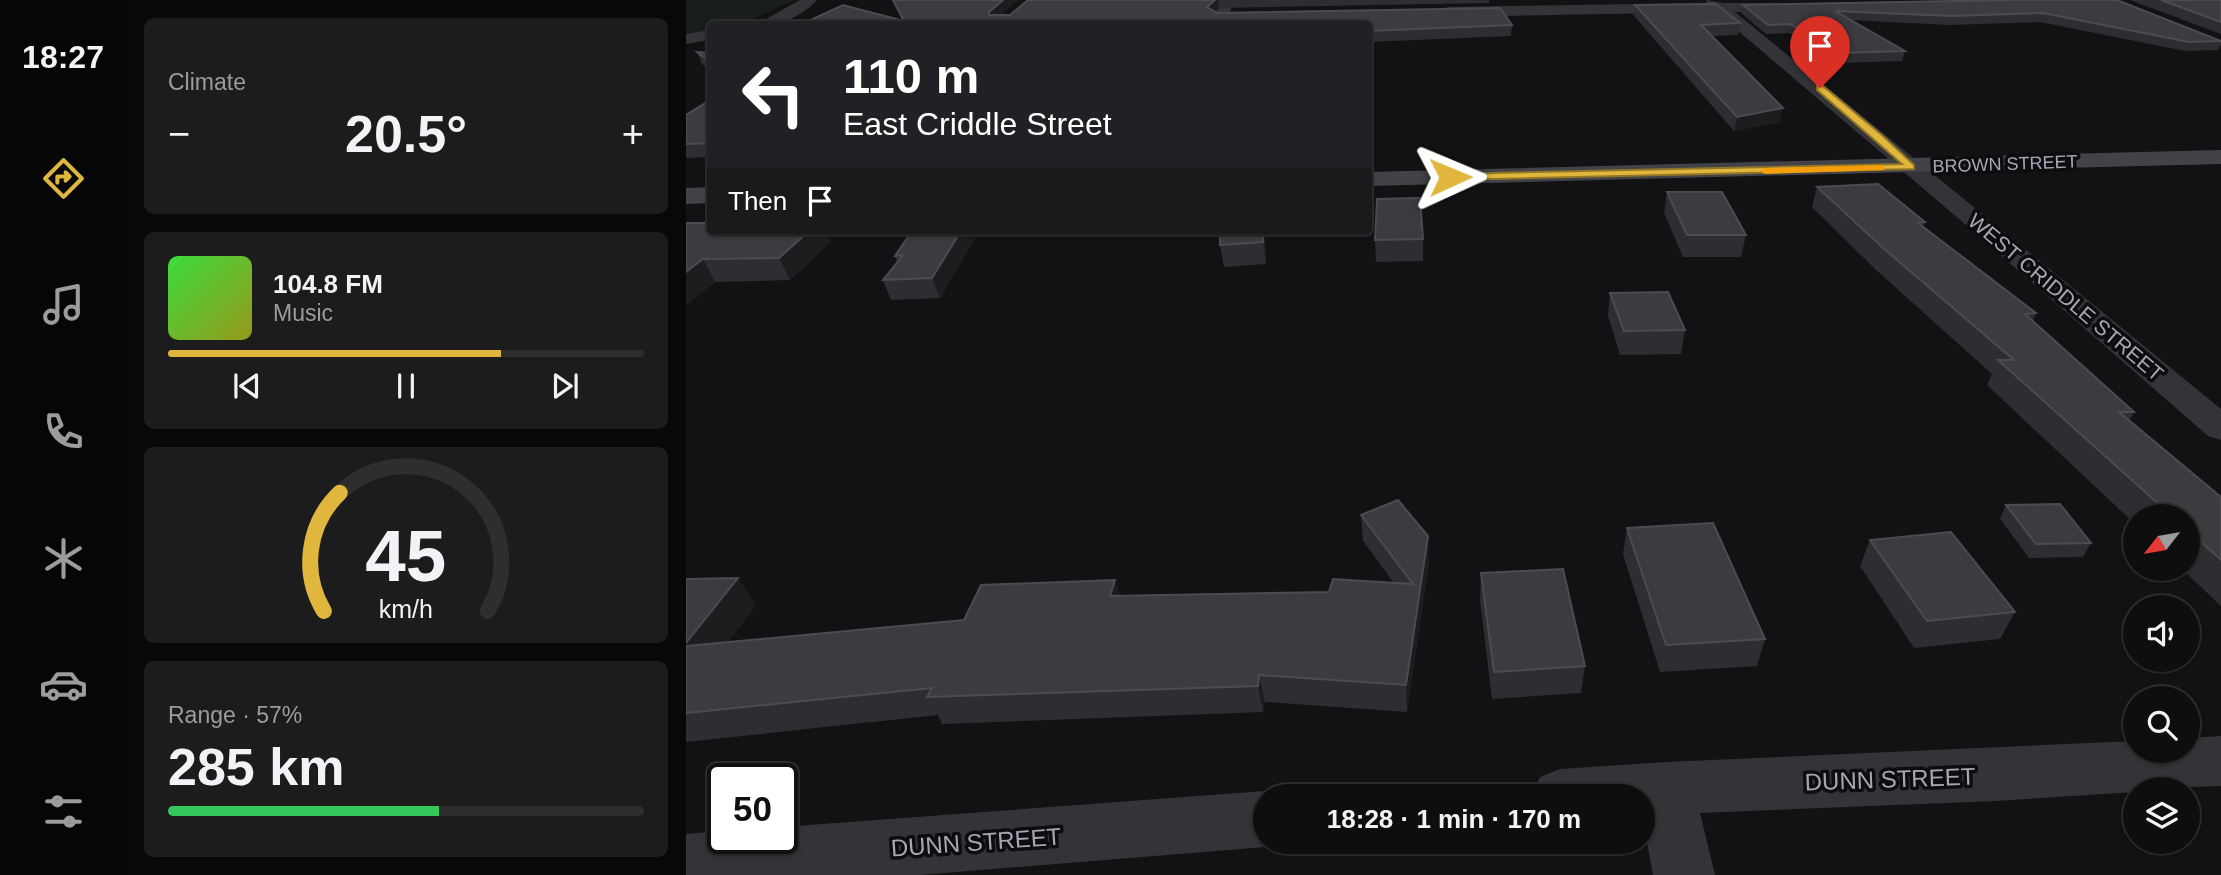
<!DOCTYPE html>
<html lang="en">
<head>
<meta charset="utf-8">
<style>
	body { margin:0; font-family:Arial,sans-serif; background:#1c1c1d; color:#f1f3f6; height:100vh; display:flex; flex-direction:column; font-size:26px; white-space:nowrap }
	* { box-sizing:border-box; margin:0 }
	p { font-size:23px; color:#9b9c9e }
	.icon { flex:none; width:38px; height:38px; fill:none; stroke:currentColor; stroke-width:2; stroke-linecap:round; stroke-linejoin:round }
	.map { position:relative; flex:1; overflow:hidden }
	.details { display:flex; flex-direction:column; gap:18px; padding:18px; background:#080808; width:560px }
	.details>* { flex:none }
	.guide { position:absolute; left:21px; top:21px; width:665px; height:214px; border-radius:7px; box-shadow:0 2px 5px #0004,0 0 0 2px #2e2e2f; background:#202124; color:#fff; overflow:hidden }
	.needle { width:46px; rotate:239deg }
	.tools { position:absolute; left:1437px; top:504px; display:grid; gap:14px }
	.tools a { display:grid; place-items:center; width:77px; height:77px; border-radius:50%; background:#0e0e0f; box-shadow:0 2px 5px #0004,0 0 0 2px #2e2e2f; font-size:35px }
	.speed { position:absolute; left:21px; top:763px; display:flex; gap:14px; font-size:35px; font-weight:700; text-align:center }
	.speed>* { display:grid; place-content:center; width:91px; height:91px; border-radius:50%; background:#0e0e0f; box-shadow:0 2px 5px #0004,0 0 0 2px #2e2e2f; line-height:1 }
	.speed .limit { border:4px solid #111; border-radius:10px; background:#fff; color:#111 }
	.pin { position:absolute; display:grid; place-items:center; width:60px; height:60px; color:#fff; margin:-72px -30px; border-radius:50% 50% 50% 0; rotate:-45deg; box-shadow:0 0 7px #0007 }
	.pin .icon { rotate:45deg }
	.me { position:absolute; width:77px; margin:-38px; rotate:89deg; stroke-linejoin:round; filter:drop-shadow(0 0 5px #0008) }
	.turn { display:flex; align-items:center; gap:24px; height:147px; padding:0 21px; font-size:32px }
	.turn .icon { width:91px; height:91px; stroke-width:2.5 }
	.turn b { display:block; font-size:49px; line-height:60px }
	.then { display:flex; align-items:center; height:66px; padding:0 21px; background:#0003; gap:14px; font-size:26px }
	.big { font-size:52px; font-weight:600; line-height:1.1 }
	.details .card { flex:1; display:flex; flex-direction:column; justify-content:center; gap:10px; min-width:0; padding:0 24px; border-radius:10px; background:#1c1c1d }
	.details .dial { align-items:center; gap:0 }
	.dial svg { height:182px; overflow:visible; fill:none; stroke:#2e2e2f; stroke-width:7; stroke-linecap:round; text-anchor:middle }
	.dial text { fill:#f1f3f6; stroke:none }
	.song { display:flex; align-items:center; gap:21px }
	.cover { width:84px; height:84px; border-radius:10px; background:linear-gradient(135deg,hsl(120 70% 55%),hsl(60 70% 35%)) }
	.played { height:7px; border-radius:4px; background:linear-gradient(90deg,#e1b63c 70%,#2e2e2f 70%) }
	.keys { display:flex; justify-content:space-around; direction:ltr }
	.heat { display:flex; justify-content:space-between; align-items:center; font-size:38px; direction:ltr }
	.charge { height:10px; border-radius:5px; background:linear-gradient(90deg,#34c759 57%,#2e2e2f 0) }
	.trip { position:absolute; left:567px; top:784px; width:402px; height:70px; border-radius:35px; background:#0e0e0f; box-shadow:0 2px 5px #0004,0 0 0 2px #2e2e2f; font-weight:600; line-height:70px; text-align:center }
	main { display:flex; flex:1; min-height:0 }
	.dock { display:flex; flex-direction:column; width:126px; justify-content:space-around; align-items:center; background:#060606; color:#9b9c9e }
	.dock .icon { width:49px; height:49px }
	.dock .active { color:#e1b63c }
	.dock b { font-size:32px; color:#f1f3f6 }
	.map>svg:first-child { display:block }
	.green { fill:#191e1a }
	.lines { fill:none; stroke-linecap:round; stroke-linejoin:round }
	.minor { fill:#343438; fill-rule:evenodd }
	.secondary { fill:#424348; fill-rule:evenodd }
	.wall { fill:#2e2e32 }
	.shaded-wall { fill:#1d1d20 }
	.building { fill:#3b3b40; stroke:#4b4c52; stroke-width:2 }
	.route { fill:#e1b63c; stroke:#927627; stroke-width:2 }
	.slow { fill:#f59e0b }
	.labels { text-anchor:middle; dominant-baseline:central; stroke-width:7; stroke-linejoin:round; paint-order:stroke }
	.far-street-label { font-size:18px; fill:#a5a8b3; stroke:#0d0d0f }
	.street-label { font-size:21px; fill:#a5a8b3; stroke:#0d0d0f }
	.near-street-label { font-size:24px; fill:#a5a8b3; stroke:#0d0d0f }
</style>
</head>
<body>
<main>
<nav class="dock">
<b>18:27</b>
<svg class="icon active" aria-label="directions" viewBox="0 0 24 24"><path d="M12 3l9 9-9 9-9-9zM9 14v-3h6M13 9l2 2-2 2"/></svg>
<svg class="icon" aria-label="music" viewBox="0 0 24 24"><path d="M9 18V5l10-2v13"/><circle cx="6" cy="18" r="3"/><circle cx="16" cy="16" r="3"/></svg>
<svg class="icon" aria-label="phone" viewBox="0 0 24 24"><path d="M5 4h4l2 5-3 2q2 4 5 5l2-3 5 2v4C11 20 4 13 5 4z"/></svg>
<svg class="icon" aria-label="climate" viewBox="0 0 24 24"><path d="M12 3v18M4 7l16 10M4 17L20 7"/></svg>
<svg class="icon" aria-label="car" viewBox="0 0 24 24"><path d="M5 17H2v-5l4-1 3-4h7l3 4 3 1v5h-3M9 17h6M6 11h13"/><circle cx="7" cy="17" r="2"/><circle cx="17" cy="17" r="2"/></svg>
<svg class="icon" aria-label="filters" viewBox="0 0 24 24"><path d="M4 7h16M4 17h16"/><circle cx="9" cy="7" r="2"/><circle cx="15" cy="17" r="2"/></svg>
</nav>
<section class="details">
<div class="card"><p>Climate</p>
<div class="heat"><a>−</a><b class="big">20.5°</b><a>+</a></div>
</div>
<div class="card">
<div class="song"><i class="cover"></i><div><b>104.8 FM</b><p>Music</p></div></div>
<div class="played"></div>
<div class="keys"><svg class="icon" aria-label="previous" viewBox="0 0 24 24"><path d="M18 5L8 12l10 7zM5 5v14"/></svg><svg class="icon" aria-label="pause" viewBox="0 0 24 24"><path d="M8 5v14M16 5v14"/></svg><svg class="icon" aria-label="next" viewBox="0 0 24 24"><path d="M6 5l10 7-10 7zM19 5v14"/></svg></div>
</div>
<div class="card dial"><svg viewBox="0 0 100 80">
<path d="M14 69A42 42 0 1 1 86 69"/>
<path d="M14 69A42 42 0 0 1 21 17" stroke="#e1b63c"/>
<text x="50" y="56" font-size="32" font-weight="700">45</text>
<text x="50" y="72" font-size="11">km/h</text>
</svg></div>
<div class="card"><p>Range · 57%</p><b class="big">285 km</b><div class="charge"></div></div>
</section>
<div class="map">
<svg width="1535" height="875" viewBox="0 0 1535 875">
	<rect width="100%" height="100%" fill="#121214"/>
	<path class="green" d="M0,0H108L56,24H24V32L0,34Z"/>
	<g class="lines">
		<path class="minor" d="M114,0H131C116,17 93,26 71,24Z
			M535,0H549L539,24H523Z
			M1021,0L1037,3H1113L1116,6L1113,9L1108,11L1049,12L1535,409V440L1522,436L1273,219L1030,12L762,17L754,12L762,7L1020,3Z
			M24,30V40L0,44V34Z
			M1535,736V786L1449,789V792L1309,801L1014,813L1029,875H967L957,821V796H845L854,777L874,769L980,762L1449,741V751H1502V738Z
			M579,791L592,796H579V842H592L579,847L234,875H0V834L37,831V838H96V827Z"/>
		<path class="secondary" d="M1535,150V164L682,186V172Z
			M24,187V203L0,204V188Z"/>
	</g>
	<path class="wall" d="M206,0H332L314,15H324L342,0H803V3L533,8L529,12L531,13L826,25L825,36L682,42V24L216,20Z
		M1320,0L1535,40V45L1532,50L1499,51L1354,22L1262,25L1166,20L1219,51L1216,61L1150,63L1103,33L1080,34L1055,13L1057,5Z
		M1444,0H1535V34Z
		M949,5L1054,23L1052,35L1026,36L1094,122L1048,131L948,16Z
		M11,52L24,53V70L16,64Z
		M24,100V157L0,158V115Z
		M1131,187L1239,222L1237,227L1350,313L1347,321L1448,412L1443,421L1535,497V606L1496,569H1502V516H1449V524L1301,385L1306,374L1189,269L1126,207Z
		M981,192L1060,235L1055,257H997L978,213Z
		M0,223L145,242L104,280L29,282L2,304H0Z
		M226,231H293L254,298L205,300L197,280L211,262L209,256Z
		M534,231H579L580,264L538,267L534,245Z
		M737,239V261L690,262L689,240Z
		M924,293L999,330L995,354L934,355L922,316Z
		M1320,505L1405,543L1397,557L1343,558L1314,519Z
		M675,515L743,562L721,712L579,702L577,712L256,724L252,715L0,742V579L70,605L42,642L278,620L435,596L643,592L708,583L677,541Z
		M941,528L1079,639L1071,666L974,672L937,554Z
		M1184,540L1329,612L1314,639L1228,648L1174,566Z
		M795,573L899,666L895,693L806,699L794,600Z"/>
	<path class="shaded-wall" d="M317,0H332L306,22L303,15V12Z
		M529,0H532L533,8L523,17L521,7Z
		M1097,108L1094,122L1048,131L1051,117Z
		M123,231H140L145,242L104,280L93,258Z
		M275,231H293L254,298L246,278Z
		M577,231H579L580,264L577,242Z
		M17,259L29,282L2,304L0,302V272Z
		M742,536L743,562L721,712L720,685Z
		M52,578L70,605L19,673L0,650V643Z
		M429,580L438,607L424,596Z
		M573,675L579,702L577,712L572,686Z"/>
	<path class="building" d="M207,0H317L303,12V15H324L342,0H529L521,7L531,13L814,8L826,25L682,31V24H116L157,5L218,21Z
		M1320,0H1431L1535,41L1503,42L1357,13L1265,16L1149,11L1219,51L1152,53L1104,24L1082,25L1057,5Z
		M1475,0H1535V22Z
		M1030,4L1054,23L1015,25L1097,108L1051,117L949,5Z
		M11,52L24,53V62Z
		M24,100V143L0,144V115Z
		M1192,184L1239,222L1232,223L1350,313L1339,314L1448,412H1433L1535,497V560L1502,530V516H1486L1312,360H1328L1196,247L1131,187Z
		M981,192H1036L1060,235H1001Z
		M734,198L737,239L689,240L691,199Z
		M0,223H24V231H123L93,258L17,259L0,272Z
		M226,231H275L246,278L197,280L217,255L209,256Z
		M534,231H577V242L534,245Z
		M982,292L999,330L938,331L924,293Z
		M712,500L742,536L720,685L573,675L572,686L241,697L246,688L0,713V646L278,620L295,585L429,580L424,596L643,592L647,579L727,584L675,515Z
		M1374,504L1405,543L1350,544L1320,505Z
		M1027,523L1079,639L980,645L941,528Z
		M1265,532L1329,612L1241,621L1184,540Z
		M877,569L899,666L808,672L795,573Z
		M52,578L0,643V579Z"/>
	<path class="route" d="M1131,86H1137L1197,136L1228,165V169L764,180L759,177L764,174L1216,164L1131,90Z"/>
	<path class="slow" d="M1195,165L1198,166V170L1079,174L1074,171L1079,168Z"/>
	<g class="labels">
		<g class="far-street-label">
			<text transform="translate(1319 164) rotate(-2)">BROWN STREET</text>
		</g>
		<g class="street-label">
			<text transform="translate(1380 297) rotate(40)">WEST CRIDDLE STREET</text>
		</g>
		<g class="near-street-label">
			<text transform="translate(1204 779) rotate(-2)">DUNN STREET</text>
			<text transform="translate(290 842) rotate(-4)">DUNN STREET</text>
		</g>
	</g>
</svg>
<div class="tools">
<a><svg class="needle" viewBox="-14 -14 28 28"><path d="M0-13l5 13h-10z" fill="#e53935"/><path d="M0 13l5-13h-10z" fill="#9b9c9e"/></svg></a>
<a><svg class="icon" aria-label="sound" viewBox="0 0 24 24"><path d="M4 9h4l5-4v14l-5-4H4zM17 9q2 3 0 6"/></svg></a>
<a><svg class="icon" aria-label="search" viewBox="0 0 24 24"><circle cx="10" cy="10" r="6"/><path d="M15 15l6 6"/></svg></a>
<a><svg class="icon" aria-label="layers" viewBox="0 0 24 24"><path d="M12 4l9 5-9 5-9-5zM3 14l9 5 9-5"/></svg></a>
</div>
<div class="speed"><div class="limit">50</div></div>
<div class="pin" style="left:1134px;top:88px;background:#d93025"><svg class="icon" aria-label="arrive" viewBox="0 0 24 24"><path d="M6 21V4h12l-3 4 3 4H6"/></svg></div>
<svg class="me" style="left:764px;top:177px" viewBox="-20 -20 40 40"><path d="M0-17L14 15 0 8-14 15z" fill="#e1b63c" stroke="#fff" stroke-width="4"/></svg>
<div class="trip">18:28 · 1 min · 170 m</div>
<div class="guide">
<div class="turn"><svg class="icon" aria-label="left" viewBox="0 0 24 24"><path d="M17 20v-9H6M10 6l-5 5 5 5"/></svg><div><b>110 m</b>East Criddle Street</div></div>
<div class="then">Then<svg class="icon" aria-label="arrive" viewBox="0 0 24 24"><path d="M6 21V4h12l-3 4 3 4H6"/></svg></div>
</div>
</div>
</main>
</body>
</html>
